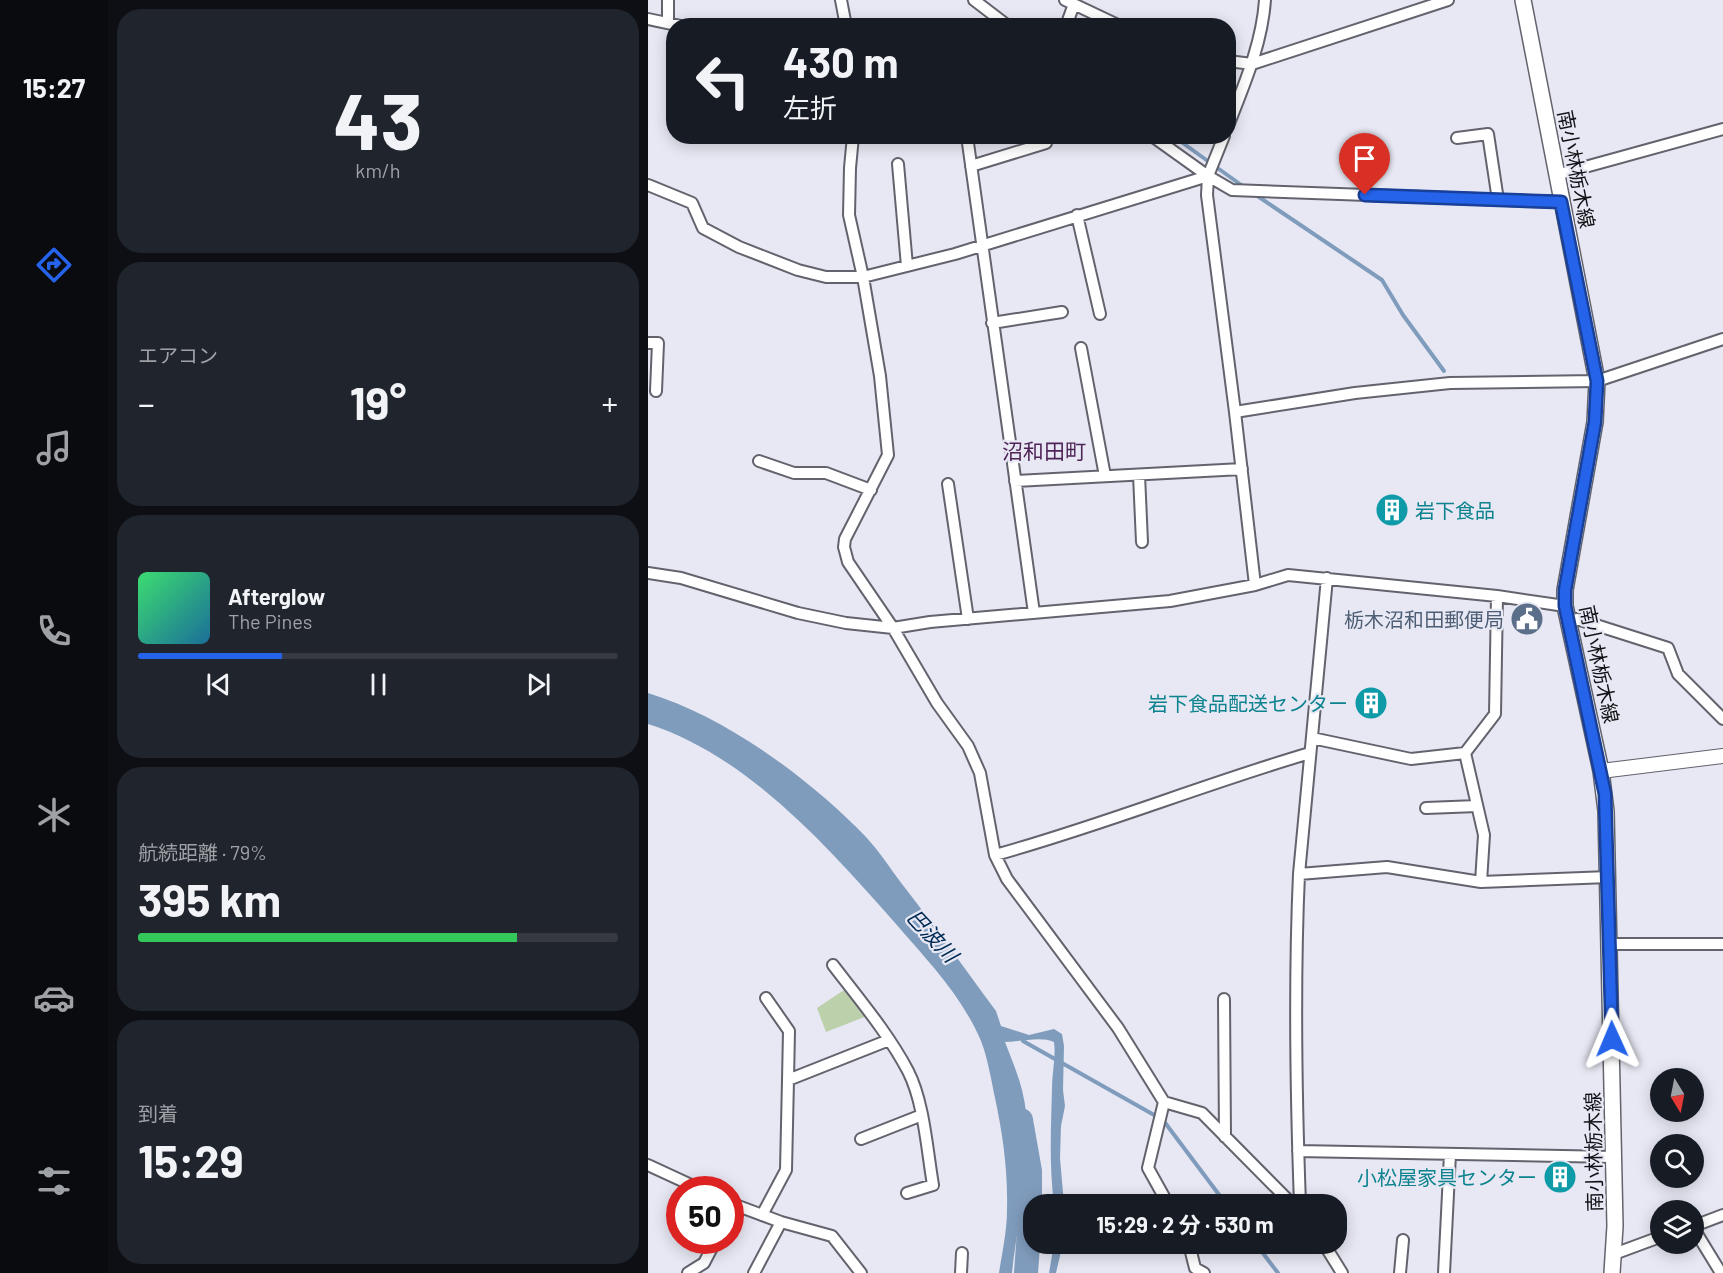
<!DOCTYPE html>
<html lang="ja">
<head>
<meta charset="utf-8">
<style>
	body { margin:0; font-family:Barlow,"Noto Sans JP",sans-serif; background:#20242c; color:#f1f3f6; height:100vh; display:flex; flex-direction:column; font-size:22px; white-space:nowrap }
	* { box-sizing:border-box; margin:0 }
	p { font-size:20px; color:#9ea1a6 }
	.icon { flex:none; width:33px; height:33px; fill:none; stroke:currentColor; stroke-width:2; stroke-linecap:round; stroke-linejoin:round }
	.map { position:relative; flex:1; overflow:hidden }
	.side { display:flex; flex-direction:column; gap:9px; padding:9px; background:#0d0f14; width:540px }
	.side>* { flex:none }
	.banner { position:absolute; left:18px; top:18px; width:570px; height:126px; border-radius:24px; box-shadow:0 3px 15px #0003; background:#171b24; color:#f1f3f6; overflow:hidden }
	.needle { width:39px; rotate:170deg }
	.tools { position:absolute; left:1002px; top:1068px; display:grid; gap:12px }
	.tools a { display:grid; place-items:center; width:54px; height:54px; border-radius:50%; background:#171b24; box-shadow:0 3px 15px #0003; font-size:30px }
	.speed { position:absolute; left:18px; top:1176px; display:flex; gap:12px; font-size:30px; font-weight:700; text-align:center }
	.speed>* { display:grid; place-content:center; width:78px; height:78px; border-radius:50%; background:#171b24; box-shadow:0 3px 15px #0003; line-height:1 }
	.speed .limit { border:9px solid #d22; background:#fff; color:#111 }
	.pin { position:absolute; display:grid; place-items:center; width:51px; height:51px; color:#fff; margin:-62px -26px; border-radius:50% 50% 50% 0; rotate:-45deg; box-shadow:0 0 6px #0007 }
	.pin .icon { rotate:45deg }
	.me { position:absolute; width:66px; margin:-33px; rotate:359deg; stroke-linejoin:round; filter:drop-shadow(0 0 4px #0008) }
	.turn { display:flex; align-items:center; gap:21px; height:126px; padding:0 18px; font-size:27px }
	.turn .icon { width:78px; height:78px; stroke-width:2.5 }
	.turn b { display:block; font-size:42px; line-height:51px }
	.big { font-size:45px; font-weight:700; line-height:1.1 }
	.side .card { flex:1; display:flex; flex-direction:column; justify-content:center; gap:9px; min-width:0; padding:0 21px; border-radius:24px; background:#20242c }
	.side .dial { align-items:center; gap:0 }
	.dial b { font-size:78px; line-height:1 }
	.song { display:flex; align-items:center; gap:18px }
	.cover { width:72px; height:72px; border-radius:9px; background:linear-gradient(135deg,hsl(140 70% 55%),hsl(200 70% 35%)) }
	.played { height:6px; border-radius:3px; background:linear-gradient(90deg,#2563eb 30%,#363941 30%) }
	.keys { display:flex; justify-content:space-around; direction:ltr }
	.heat { display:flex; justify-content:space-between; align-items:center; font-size:33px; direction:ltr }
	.charge { height:9px; border-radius:4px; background:linear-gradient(90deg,#34c759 79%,#363941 0) }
	.trip { position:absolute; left:375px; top:1194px; width:324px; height:60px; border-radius:24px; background:#171b24; box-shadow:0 3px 15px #0003; font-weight:700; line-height:60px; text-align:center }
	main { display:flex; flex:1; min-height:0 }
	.menu { display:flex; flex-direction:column; width:108px; justify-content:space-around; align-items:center; background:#090b0e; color:#9ea1a6 }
	.menu .icon { width:42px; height:42px }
	.menu .selected { color:#2563eb }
	.menu b { font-size:27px; color:#f1f3f6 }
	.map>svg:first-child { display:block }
	.green { fill:#bcd0ac }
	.water { fill:#809cbd }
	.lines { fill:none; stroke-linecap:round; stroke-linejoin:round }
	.stream { stroke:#809cbd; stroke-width:4 }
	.river { stroke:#809cbd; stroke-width:24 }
	.minor-casing { stroke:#63636d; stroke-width:14 }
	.tertiary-casing { stroke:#63636d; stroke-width:16 }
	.secondary-casing { stroke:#63636d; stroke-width:18 }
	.minor { stroke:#fff; stroke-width:10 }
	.tertiary { stroke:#fff; stroke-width:14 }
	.secondary { stroke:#fff; stroke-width:15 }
	.route-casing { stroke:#184099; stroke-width:15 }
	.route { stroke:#2563eb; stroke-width:10 }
	.labels { text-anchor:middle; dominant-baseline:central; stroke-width:4.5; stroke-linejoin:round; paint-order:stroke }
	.street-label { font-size:20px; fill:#121216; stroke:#e7e8f3 }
	.culture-label { font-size:20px; fill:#0d838f; stroke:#e7e8f3; text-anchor:end }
	.service-label { font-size:20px; fill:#4e5e75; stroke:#e7e8f3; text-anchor:end }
	.neighbourhood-label { font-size:21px; fill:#4e2357; stroke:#e7e8f3 }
	.water-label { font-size:21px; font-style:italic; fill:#002a54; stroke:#e7e8f3 }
</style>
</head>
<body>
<main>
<nav class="menu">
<b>15:27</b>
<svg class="icon selected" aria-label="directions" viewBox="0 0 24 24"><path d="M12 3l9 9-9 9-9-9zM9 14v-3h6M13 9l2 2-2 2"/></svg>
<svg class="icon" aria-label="music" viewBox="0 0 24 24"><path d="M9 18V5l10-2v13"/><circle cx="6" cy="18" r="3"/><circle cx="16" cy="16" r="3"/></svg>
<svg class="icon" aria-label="phone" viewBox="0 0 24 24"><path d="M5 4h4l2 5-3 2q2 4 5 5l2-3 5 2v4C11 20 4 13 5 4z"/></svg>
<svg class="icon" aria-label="climate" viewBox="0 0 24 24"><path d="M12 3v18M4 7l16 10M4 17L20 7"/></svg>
<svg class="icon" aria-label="car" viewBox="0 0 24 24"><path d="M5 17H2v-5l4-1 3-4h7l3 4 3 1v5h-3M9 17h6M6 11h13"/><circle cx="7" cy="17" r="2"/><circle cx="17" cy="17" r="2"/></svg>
<svg class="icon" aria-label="filters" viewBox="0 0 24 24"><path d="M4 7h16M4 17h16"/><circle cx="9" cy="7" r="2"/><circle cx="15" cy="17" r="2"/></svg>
</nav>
<section class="side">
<div class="card dial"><b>43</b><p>km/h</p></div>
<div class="card"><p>エアコン</p>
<div class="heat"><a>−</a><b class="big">19°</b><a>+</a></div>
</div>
<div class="card">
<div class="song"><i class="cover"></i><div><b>Afterglow</b><p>The Pines</p></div></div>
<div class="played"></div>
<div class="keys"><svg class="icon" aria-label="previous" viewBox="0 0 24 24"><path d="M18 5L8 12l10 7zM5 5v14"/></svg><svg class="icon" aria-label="pause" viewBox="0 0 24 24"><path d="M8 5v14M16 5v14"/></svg><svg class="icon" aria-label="next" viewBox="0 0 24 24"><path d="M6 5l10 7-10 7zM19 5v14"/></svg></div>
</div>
<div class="card"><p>航続距離 · 79%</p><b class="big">395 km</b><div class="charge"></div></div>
<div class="card"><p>到着</p><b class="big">15:29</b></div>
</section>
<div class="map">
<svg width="1075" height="1273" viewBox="0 0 1075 1273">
	<rect width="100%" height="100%" fill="#e7e8f3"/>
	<path class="green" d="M196,990L219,1016L178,1032L169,1008Z"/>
	<path class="water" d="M0,693C78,717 161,778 218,837C231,851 242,868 254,884C286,925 317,969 348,1011L353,1026L381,1035L406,1029L414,1034L416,1046L415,1090L417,1106L413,1126L412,1158L416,1204H406C401,1166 403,1127 404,1088C404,1073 408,1057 406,1042C393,1036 372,1042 357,1042C363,1058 370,1074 374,1090C389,1150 370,1213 364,1273H351C354,1253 359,1231 359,1210C360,1172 355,1135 347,1098C343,1079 340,1059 333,1041C314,996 279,960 248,924C181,848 99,755 0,724Z
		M406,1244H415L414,1247L408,1273H401Z"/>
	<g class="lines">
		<path class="stream" d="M525,136L596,187
			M605,193L734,280L755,315L796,371
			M375,1041L515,1120L578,1204
			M608,1244L630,1273"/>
		<path class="river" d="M373,1120L382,1171V1217L378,1273"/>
		<g class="minor-casing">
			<path id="minor" d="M193,0L198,26
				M326,0L360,26
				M417,0L472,26
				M0,19L33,26
				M20,23V0
				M418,26L426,4
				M580,61L604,64L800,0
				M580,126C596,85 614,44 617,0
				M205,136L202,168L201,215L215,277L232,376L240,455L197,539L196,547L200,562L245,628L289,703L320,746L332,773L347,855L359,879L470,1028L516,1102L554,1113L644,1204
				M319,136L386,613
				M504,136L560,176L584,190L913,202
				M576,136L560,176L559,195L587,412L607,585
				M809,138L840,134L850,200
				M250,164L259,266
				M323,166L398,143
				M908,175L1075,129
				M0,185L44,203L55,228L91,247L150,270L178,277H215L307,254L560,176
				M429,215L452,314
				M344,323L414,312
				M0,343H10L8,391
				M433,348L457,476
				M587,412L707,393L802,383L949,381L1075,339
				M111,461L146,473H178L223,490
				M491,475L494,542
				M367,481L594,469
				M300,484L320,619
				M0,573L33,578L150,613L198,623L245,628L282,622L522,601L607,585L640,575L849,596L917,606
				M920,622L929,619L1020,648L1030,674L1075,719
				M664,738L763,759L817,753L847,714L849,596
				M817,753L836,835L833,882
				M778,808L829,806
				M347,855C453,826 556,784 662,753
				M651,874L739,867L833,882L961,877
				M962,944H1075
				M185,965C211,999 240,1033 260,1071C276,1102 279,1150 285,1185L259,1193
				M576,999L577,1137
				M140,1080L241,1040
				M516,1102L500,1168L520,1204
				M213,1139L274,1115
				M650,1151L966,1157
				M0,1165L54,1190
				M82,1203L133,1222L184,1236L213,1273
				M652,1204C648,1095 646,984 651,874L679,578
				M114,1215L138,1170L140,1080L141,1031L118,998
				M1046,1226L1075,1215
				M1046,1229L1073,1273
				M541,1244L547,1268L556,1273
				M676,1244L694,1273
				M966,1254L1012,1237
				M40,1273L56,1263L68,1240
				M106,1273L133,1222
				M313,1273L314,1253
				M752,1273L755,1240
				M796,1273L802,1154"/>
		</g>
		<g class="tertiary-casing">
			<path id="tertiary" d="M953,771L1075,756"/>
		</g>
		<g class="secondary-casing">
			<path id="secondary" d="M875,0L949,381L947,422L917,590V606L953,771L958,811L967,1226L964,1273"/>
		</g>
		<use href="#minor" class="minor"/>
		<use href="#tertiary" class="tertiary"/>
		<use href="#secondary" class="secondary"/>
	</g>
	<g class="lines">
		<g class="route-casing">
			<path id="route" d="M717,195L913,202L949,381L947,422L917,590V606L957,794L964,1039"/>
		</g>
		<use href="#route" class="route"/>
	</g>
	<defs>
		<g id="building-disc" transform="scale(1.725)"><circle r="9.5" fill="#0f9aa8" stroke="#e7e8f3"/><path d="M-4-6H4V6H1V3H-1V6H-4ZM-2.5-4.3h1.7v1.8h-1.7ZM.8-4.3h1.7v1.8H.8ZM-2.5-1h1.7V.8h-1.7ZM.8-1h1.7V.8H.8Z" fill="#fff"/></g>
		<g id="civic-disc" transform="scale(1.725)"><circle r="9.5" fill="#5c6f8a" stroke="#e7e8f3"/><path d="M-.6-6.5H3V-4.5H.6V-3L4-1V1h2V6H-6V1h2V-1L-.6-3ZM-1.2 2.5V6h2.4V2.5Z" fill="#fff"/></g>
	</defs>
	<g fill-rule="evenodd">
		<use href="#building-disc" x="744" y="510"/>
		<use href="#civic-disc" x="879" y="619"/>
		<use href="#building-disc" x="723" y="703"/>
		<use href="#building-disc" x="912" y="1177"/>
	</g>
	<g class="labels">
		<g class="street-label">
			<text transform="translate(929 169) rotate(79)">南小林栃木線</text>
			<text transform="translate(952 664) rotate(78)">南小林栃木線</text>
			<text transform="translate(945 1152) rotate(-91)">南小林栃木線</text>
		</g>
		<g class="culture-label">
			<text x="767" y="510" text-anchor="start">岩下食品</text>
			<text x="700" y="703">岩下食品配送センター</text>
			<text x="889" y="1177">小松屋家具センター</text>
		</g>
		<g class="service-label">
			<text x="856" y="619">栃木沼和田郵便局</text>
		</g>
		<g class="neighbourhood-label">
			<text x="396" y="450">沼和田町</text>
		</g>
		<g class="water-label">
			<text transform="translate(285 935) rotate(47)">巴波川</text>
		</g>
	</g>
</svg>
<div class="tools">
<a><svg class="needle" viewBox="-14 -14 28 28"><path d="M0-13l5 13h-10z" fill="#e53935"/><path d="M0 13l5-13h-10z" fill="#9ea1a6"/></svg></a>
<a><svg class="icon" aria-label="search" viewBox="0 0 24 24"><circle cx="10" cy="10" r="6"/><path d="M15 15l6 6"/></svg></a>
<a><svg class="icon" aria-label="layers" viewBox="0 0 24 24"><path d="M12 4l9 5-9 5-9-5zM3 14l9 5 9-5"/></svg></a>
</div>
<div class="speed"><div class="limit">50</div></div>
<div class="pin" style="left:717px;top:195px;background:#d93025"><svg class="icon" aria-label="arrive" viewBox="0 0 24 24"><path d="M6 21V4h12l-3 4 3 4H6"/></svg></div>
<svg class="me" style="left:964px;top:1039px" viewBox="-20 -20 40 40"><path d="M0-17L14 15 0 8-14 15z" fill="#2563eb" stroke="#fff" stroke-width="4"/></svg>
<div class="trip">15:29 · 2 分 · 530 m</div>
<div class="banner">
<div class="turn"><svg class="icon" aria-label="left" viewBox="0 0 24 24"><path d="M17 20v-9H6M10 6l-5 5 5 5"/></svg><div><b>430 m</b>左折</div></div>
</div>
</div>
</main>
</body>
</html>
